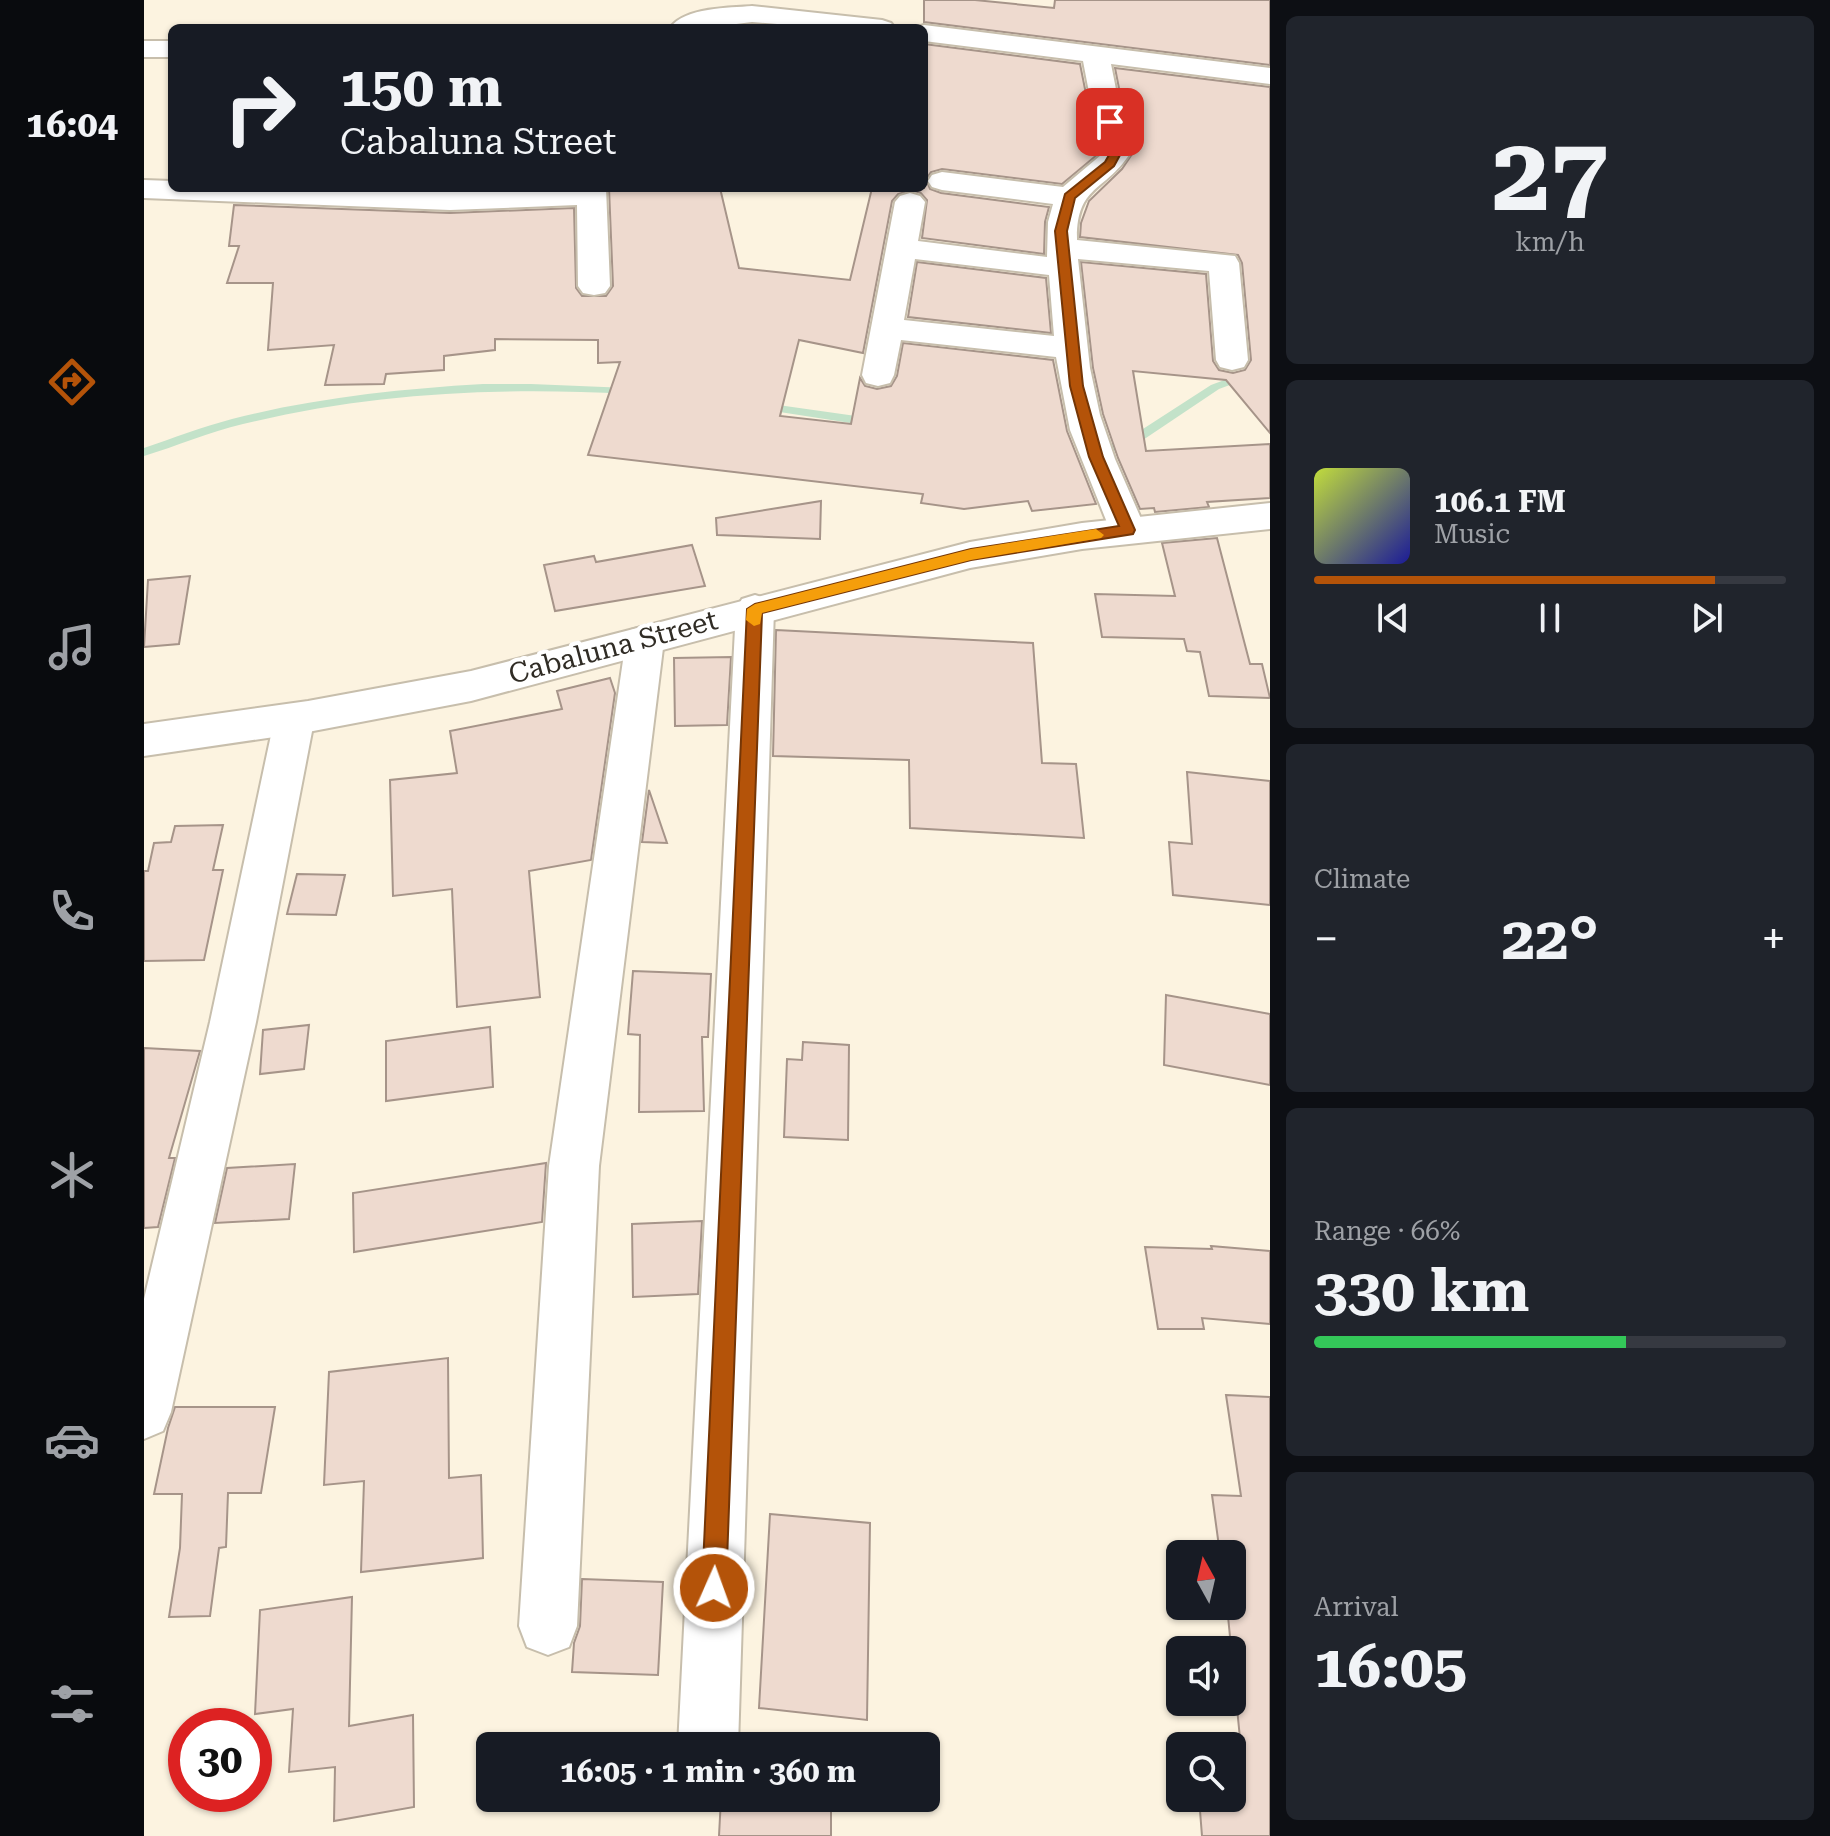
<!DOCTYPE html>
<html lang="en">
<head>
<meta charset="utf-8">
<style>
	body { margin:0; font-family:"Roboto Serif",serif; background:#20242c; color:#f1f3f6; height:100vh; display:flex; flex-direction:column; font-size:30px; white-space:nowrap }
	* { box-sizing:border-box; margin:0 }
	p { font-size:26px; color:#9ea1a6 }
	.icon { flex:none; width:44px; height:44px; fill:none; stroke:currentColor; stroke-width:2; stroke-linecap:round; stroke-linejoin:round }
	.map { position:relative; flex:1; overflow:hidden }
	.panel { display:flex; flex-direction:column; gap:16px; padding:16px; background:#0d0f14; width:560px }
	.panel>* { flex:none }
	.top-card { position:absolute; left:24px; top:24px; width:760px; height:168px; border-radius:12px; box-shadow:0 2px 6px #0004; background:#171b24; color:#f1f3f6; overflow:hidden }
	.needle { width:52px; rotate:352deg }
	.controls { position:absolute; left:1022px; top:1540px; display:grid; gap:16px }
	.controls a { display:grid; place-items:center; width:80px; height:80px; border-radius:12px; background:#171b24; box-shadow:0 2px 6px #0004; font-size:40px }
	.speed { position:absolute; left:24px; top:1708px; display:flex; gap:16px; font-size:40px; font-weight:700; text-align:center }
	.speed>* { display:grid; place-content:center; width:104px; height:104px; border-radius:50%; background:#171b24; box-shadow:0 2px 6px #0004; line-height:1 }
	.speed .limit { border:12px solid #d22; background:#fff; color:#111 }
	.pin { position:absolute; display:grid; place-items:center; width:68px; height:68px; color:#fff; margin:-34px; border-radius:16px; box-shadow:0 4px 12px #0006 }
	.me { position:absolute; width:88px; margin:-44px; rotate:2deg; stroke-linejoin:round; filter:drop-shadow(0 0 6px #0008) }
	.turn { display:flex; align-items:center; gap:28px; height:168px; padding:0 40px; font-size:36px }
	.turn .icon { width:104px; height:104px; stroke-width:2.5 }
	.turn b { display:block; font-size:56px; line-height:68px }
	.big { font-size:60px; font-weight:700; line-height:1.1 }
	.panel .widget { flex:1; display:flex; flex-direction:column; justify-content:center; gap:12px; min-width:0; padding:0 28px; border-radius:12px; background:#20242c }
	.panel .dial { align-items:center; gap:0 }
	.dial b { font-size:104px; line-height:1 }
	.song { display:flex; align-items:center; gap:24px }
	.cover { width:96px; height:96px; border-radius:12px; background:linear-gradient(135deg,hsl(70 70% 55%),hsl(240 70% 35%)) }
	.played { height:8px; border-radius:4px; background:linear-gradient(90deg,#b45309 85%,#363941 85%) }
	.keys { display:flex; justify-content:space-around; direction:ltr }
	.heat { display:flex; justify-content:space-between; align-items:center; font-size:44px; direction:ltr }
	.charge { height:12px; border-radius:6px; background:linear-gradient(90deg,#34c759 66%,#363941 0) }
	.trip { position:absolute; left:332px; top:1732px; width:464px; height:80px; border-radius:12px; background:#171b24; box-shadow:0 2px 6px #0004; font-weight:700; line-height:80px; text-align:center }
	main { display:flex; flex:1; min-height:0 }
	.tabs { display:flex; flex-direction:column; width:144px; justify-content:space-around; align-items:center; background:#090b0e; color:#9ea1a6 }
	.tabs .icon { width:56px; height:56px }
	.tabs .selected { color:#b45309 }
	.tabs b { font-size:36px; color:#f1f3f6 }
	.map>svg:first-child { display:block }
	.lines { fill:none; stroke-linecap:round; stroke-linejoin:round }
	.stream { fill:#c3e2c9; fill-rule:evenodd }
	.building { fill:#eedacf; stroke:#a69489; stroke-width:2 }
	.minor-casing { stroke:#c7beac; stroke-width:4 }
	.major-casing { stroke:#c7beac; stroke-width:4 }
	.minor { fill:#fff; fill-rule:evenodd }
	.major { fill:#fff; fill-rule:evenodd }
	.route { fill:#b45309; stroke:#753606; stroke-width:2 }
	.slow { fill:#f59e0b }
	.labels { text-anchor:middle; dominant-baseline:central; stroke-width:8; stroke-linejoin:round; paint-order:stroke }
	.street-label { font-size:28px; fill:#302c25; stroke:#fff }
</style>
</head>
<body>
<main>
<nav class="tabs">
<b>16:04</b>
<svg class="icon selected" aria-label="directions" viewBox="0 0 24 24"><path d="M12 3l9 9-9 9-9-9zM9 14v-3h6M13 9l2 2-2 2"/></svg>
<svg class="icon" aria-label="music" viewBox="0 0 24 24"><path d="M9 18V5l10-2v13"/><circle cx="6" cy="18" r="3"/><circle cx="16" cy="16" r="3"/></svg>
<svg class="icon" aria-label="phone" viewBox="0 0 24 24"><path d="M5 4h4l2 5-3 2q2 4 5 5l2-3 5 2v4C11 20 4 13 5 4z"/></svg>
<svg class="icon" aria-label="climate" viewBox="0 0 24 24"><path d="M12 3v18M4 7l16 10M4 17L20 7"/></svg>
<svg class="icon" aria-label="car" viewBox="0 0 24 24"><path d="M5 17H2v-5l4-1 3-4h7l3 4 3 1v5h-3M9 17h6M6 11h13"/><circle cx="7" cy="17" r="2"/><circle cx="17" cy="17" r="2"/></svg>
<svg class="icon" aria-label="filters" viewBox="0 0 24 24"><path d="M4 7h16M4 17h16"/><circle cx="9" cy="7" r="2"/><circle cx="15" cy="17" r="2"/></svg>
</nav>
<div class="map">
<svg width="1126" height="1836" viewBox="0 0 1126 1836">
	<rect width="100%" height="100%" fill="#fcf3e0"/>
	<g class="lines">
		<path class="stream" d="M1126,363V370L1075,389L993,444L968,452L963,448L964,445L985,438L1067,385Z
			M339,384H387L484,388L489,391L484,394C354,387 226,393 99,424C65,432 33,446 0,456V448C29,438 58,427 88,419C170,398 254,389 339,384Z
			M620,403L726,418L731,422L726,426L616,409V405Z"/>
	</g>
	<path class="building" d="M780,0H831L910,8L911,0H1126V65L780,22Z
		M780,44L936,64L954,154L918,184L798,169L787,172L782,179L786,189L797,193L905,207L901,222L900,254L778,238L783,200L777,193L767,190L754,194L748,201L719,353L655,340L636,416L707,424L716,378L721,386L733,389L747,386L753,376L759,343L909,360L923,431L952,504L888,511L884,501L820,509L777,503L779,494L444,455L476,362L454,363V340L351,339V350L300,356V370L242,374L240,384L181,385L190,345L124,350L129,283H83L95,246H85L90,205L306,213L430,208L432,288L438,296H462L469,286L465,188H576L595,268L706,280L728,188H780Z
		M971,68L1126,87V433L1082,380L989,371L1002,451L1126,444V498L1063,502L1065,507L1011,512L1010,508L996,509L974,458L959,414L949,368L937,262L1062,274L1069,361L1075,370L1089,373L1101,370L1107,360L1098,263L1094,255L936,237L937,223L945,201L978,169L988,154Z
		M773,262L902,278L907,333L764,317Z
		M677,501L676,539L573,535L572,518Z
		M1073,538L1106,664H1118L1126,698L1065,696L1056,652L1043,651L1040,639L958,637L951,594L1031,596L1018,543Z
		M548,545L561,586L411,611L400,565L450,556L452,562Z
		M46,576L35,644L0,647L4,580Z
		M632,630L889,643L898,763L932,764L940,838L766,828L765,760L629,756Z
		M587,657L583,725L531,726L530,658Z
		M466,678L471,693L447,860L385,871L396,997L313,1007L308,889L249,896L246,780L313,773L306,731L418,709L413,691Z
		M1043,772L1126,781V905L1029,895L1025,842L1048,844Z
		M505,790L523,843L498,842Z
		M79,825L69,870H79L60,960L0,961V871H4L10,843L27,842L31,826Z
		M153,874L201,875L192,915L143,914Z
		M489,971L567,974L564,1037H558L560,1111L495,1112L496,1035L484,1034Z
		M1022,995L1126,1014V1085L1020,1065Z
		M165,1025L160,1069L116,1074L119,1030Z
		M346,1027L349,1087L242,1101V1041Z
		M659,1042L705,1045L704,1140L640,1137L643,1059L658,1060Z
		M0,1048L56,1051L25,1158H31L14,1227L0,1228Z
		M402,1163L398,1222L210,1252L209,1193Z
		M151,1164L145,1219L71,1223L83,1168Z
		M558,1221L554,1294L489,1297L488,1224Z
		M1067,1246L1126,1251V1324L1058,1318L1060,1329H1014L1001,1247L1068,1249Z
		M304,1358L305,1478L337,1475L339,1558L217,1572L220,1481L180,1485L185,1372Z
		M1082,1395L1126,1397V1836H1058L1055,1798H1088V1768L1099,1769L1083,1606H1088V1554H1076L1068,1495L1097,1496Z
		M31,1407H131L117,1493H84L82,1547L75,1548L66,1616L25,1617L36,1548L38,1494H10L24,1428Z
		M626,1514L726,1523L723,1720L615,1708Z
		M438,1579L519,1582L514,1675L428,1672L430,1643L436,1626Z
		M208,1597L205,1726L269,1715L270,1807L190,1821L191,1767L145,1772L149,1709L111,1714L116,1610Z
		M577,1798H687V1836H575Z"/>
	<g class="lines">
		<g class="minor-casing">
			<path id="minor" d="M608,6L738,20L747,23L751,28H682L608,22L561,28H526C541,7 585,8 608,6Z
				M780,25L1126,68V84L967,64L985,155C960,192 932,186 933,240L1091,256L1095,263L1104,360L1100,367L1088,370L1076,367L1072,360L1065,271L934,259L946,368L956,415L971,459L1002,530L997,539L984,543L971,539L966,530L926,430L912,357L757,340L750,375L746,383L734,386L722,383L718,375L751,202L756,196L766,193L776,196L781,202L774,241L903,257L904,222L909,204L798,190L788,187L784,181L788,175L798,172L919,187L957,155L939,61L780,41V28H771ZM771,259L905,275L910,336L760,320Z
				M0,41H28V57H0Z
				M0,180L28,181V188H198L306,192L462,188L466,286L461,293L450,295L439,293L434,286L433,205L306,210L0,198Z
				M611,595L624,599L630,609L594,1746H534L592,609L598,599Z
				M501,626L515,630L520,640L455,1166L433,1626L425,1647L404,1655L383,1647L375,1626L405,1166L482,640L487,630Z
				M150,705L164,710L170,721L112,1022L27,1412L19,1431L0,1439V1299L66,1022L130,721L136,710Z"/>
		</g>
		<g class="major-casing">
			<path id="major" d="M1126,503V529L938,549L826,568L327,701L164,732L0,756V724L164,701L327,671L826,542L938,523Z"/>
		</g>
		<use href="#minor" class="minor"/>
		<use href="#major" class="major"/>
	</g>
	<path class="route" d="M966,119L972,122L976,155L970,166L931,198L923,231L939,386L959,457L991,530L989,534L827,560L618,613L582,1588L579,1597L570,1600L562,1597L558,1588L603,609L611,604L827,549L975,526L945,457L926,386L911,231L921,194L961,162L965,155L960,122Z"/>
	<path class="slow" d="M952,529L960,535L957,538L827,560L618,613L616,624L610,626L602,620L603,609L611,604L827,549Z"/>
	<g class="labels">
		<g class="street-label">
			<text transform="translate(469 647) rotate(-15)">Cabaluna Street</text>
		</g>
	</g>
</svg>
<div class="controls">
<a><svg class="needle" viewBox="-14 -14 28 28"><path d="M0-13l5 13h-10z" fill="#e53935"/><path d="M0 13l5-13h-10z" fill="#9ea1a6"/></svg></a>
<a><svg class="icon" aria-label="sound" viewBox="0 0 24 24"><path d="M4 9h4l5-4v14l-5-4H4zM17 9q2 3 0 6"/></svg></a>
<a><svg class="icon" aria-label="search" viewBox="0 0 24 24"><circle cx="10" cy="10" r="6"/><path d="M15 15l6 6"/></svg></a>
</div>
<div class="speed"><div class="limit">30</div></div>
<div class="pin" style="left:966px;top:122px;background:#d93025"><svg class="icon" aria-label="arrive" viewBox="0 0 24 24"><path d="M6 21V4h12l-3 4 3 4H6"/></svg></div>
<svg class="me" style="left:570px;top:1588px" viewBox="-20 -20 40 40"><circle r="17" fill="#b45309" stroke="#fff" stroke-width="3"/><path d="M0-11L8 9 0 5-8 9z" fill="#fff"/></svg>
<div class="trip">16:05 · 1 min · 360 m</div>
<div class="top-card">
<div class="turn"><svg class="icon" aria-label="right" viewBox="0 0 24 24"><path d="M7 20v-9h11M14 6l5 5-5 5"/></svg><div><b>150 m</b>Cabaluna Street</div></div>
</div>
</div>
<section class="panel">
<div class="widget dial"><b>27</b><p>km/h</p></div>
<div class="widget">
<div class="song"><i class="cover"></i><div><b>106.1 FM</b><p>Music</p></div></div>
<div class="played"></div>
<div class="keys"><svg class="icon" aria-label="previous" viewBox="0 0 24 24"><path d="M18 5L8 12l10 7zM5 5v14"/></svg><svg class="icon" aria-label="pause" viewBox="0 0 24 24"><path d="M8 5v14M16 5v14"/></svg><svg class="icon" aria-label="next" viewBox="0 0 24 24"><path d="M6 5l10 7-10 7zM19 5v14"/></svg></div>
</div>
<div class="widget"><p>Climate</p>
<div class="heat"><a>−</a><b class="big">22°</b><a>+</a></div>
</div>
<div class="widget"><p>Range · 66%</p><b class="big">330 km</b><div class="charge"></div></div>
<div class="widget"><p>Arrival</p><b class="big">16:05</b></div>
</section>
</main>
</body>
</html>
